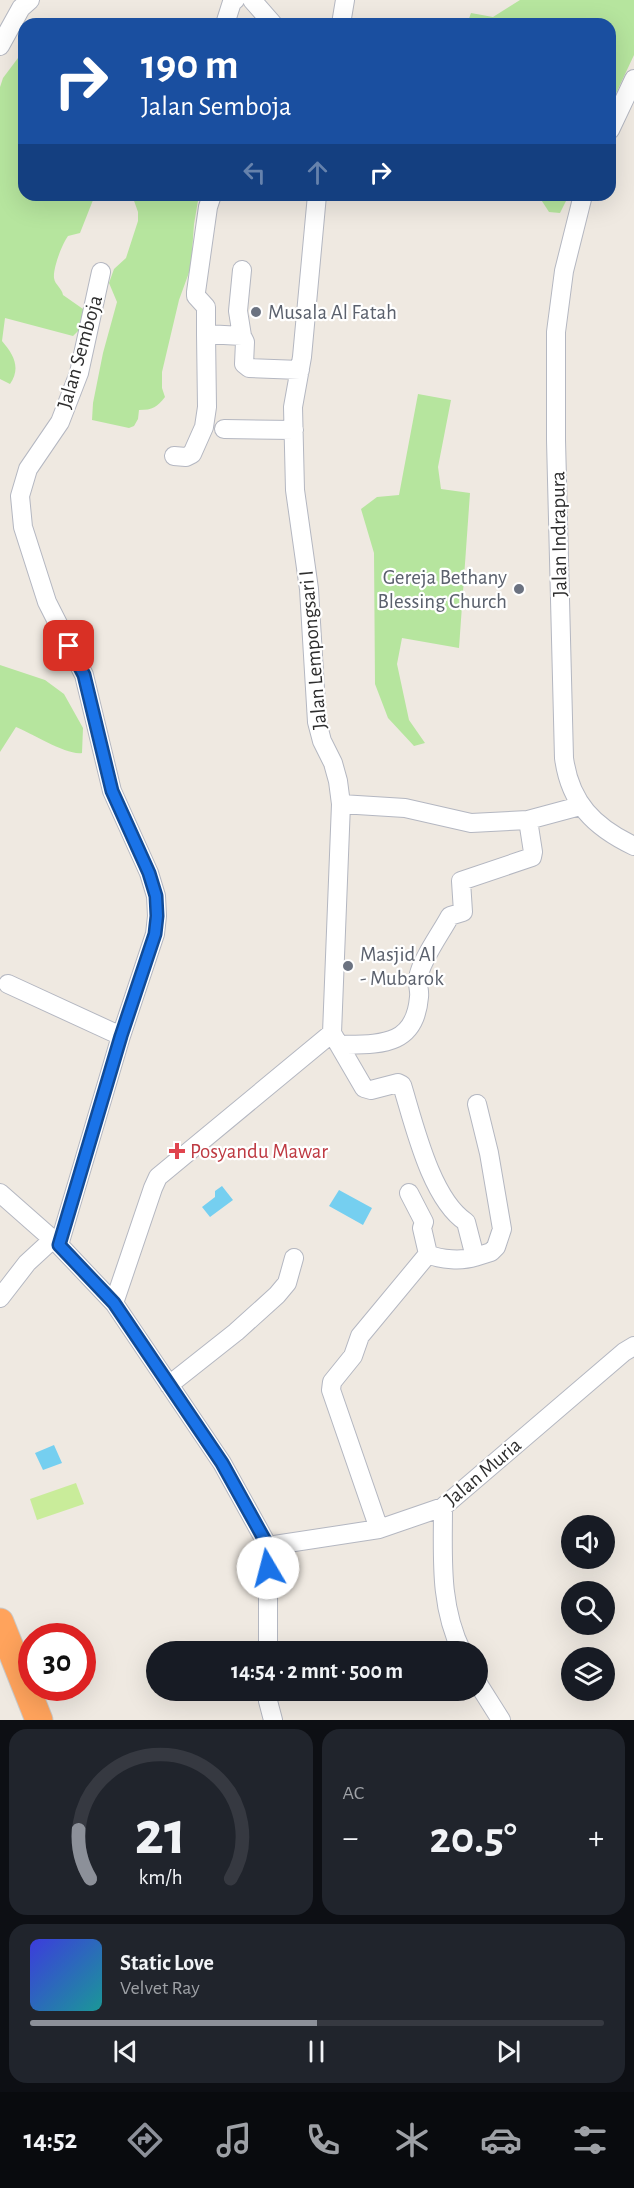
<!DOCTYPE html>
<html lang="id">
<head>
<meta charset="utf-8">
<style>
	body { margin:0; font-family:"Alegreya Sans",sans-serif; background:#20242c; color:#f1f3f6; height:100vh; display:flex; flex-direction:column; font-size:22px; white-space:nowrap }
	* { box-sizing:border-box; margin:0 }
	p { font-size:20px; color:#9ea1a6 }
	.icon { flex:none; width:33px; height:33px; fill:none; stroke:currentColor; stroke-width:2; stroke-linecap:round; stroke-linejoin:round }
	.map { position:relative; height:1720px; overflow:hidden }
	.side { display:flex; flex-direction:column; gap:9px; padding:9px; background:#0d0f14; flex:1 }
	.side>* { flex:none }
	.top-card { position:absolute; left:18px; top:18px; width:598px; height:183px; border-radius:18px; box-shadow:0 6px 24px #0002; background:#1a4fa0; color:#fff; overflow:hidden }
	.fabs { position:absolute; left:561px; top:1515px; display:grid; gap:12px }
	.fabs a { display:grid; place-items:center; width:54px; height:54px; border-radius:50%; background:#171b24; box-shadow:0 6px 24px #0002; font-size:30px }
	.speed { position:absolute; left:18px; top:1623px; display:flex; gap:12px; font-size:30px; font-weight:700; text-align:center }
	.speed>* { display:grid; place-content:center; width:78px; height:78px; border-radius:50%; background:#171b24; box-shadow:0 6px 24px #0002; line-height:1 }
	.speed .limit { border:9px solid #d22; background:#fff; color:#111 }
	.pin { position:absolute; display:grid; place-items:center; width:51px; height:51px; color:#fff; margin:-26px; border-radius:12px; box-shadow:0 3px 9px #0006 }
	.me { position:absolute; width:66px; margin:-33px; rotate:352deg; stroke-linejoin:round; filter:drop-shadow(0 0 4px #0008) }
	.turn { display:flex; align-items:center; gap:21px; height:126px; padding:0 24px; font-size:27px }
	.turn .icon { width:78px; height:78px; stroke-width:2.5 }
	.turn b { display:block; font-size:42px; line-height:51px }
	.lanes { display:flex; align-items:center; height:57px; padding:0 24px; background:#0003; justify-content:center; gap:30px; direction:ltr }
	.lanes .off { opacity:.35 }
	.big { font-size:45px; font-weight:600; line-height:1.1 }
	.side .widget { flex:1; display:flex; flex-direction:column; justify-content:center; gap:9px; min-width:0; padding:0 21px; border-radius:18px; background:#20242c }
	.side .dial { align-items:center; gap:0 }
	.dial svg { height:156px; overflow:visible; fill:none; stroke:#363941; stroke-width:7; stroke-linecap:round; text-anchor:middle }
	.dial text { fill:#f1f3f6; stroke:none }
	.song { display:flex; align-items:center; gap:18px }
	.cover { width:72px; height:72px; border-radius:9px; background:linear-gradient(135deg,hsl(240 70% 55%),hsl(180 70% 35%)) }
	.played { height:6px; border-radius:3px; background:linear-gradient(90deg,#8c9099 50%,#363941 50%) }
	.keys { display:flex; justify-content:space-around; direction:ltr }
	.heat { display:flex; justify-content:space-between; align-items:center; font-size:33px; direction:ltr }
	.side .tiles { flex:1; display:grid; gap:9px; grid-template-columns:1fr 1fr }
	.widget:last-child { grid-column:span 2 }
	.trip { position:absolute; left:146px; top:1641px; width:342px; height:60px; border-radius:30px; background:#171b24; box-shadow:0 6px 24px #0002; font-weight:600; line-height:60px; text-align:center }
	.menu { display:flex; height:96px; justify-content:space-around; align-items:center; background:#090b0e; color:#9ea1a6 }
	.menu .icon { width:42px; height:42px }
	.menu .on { color:#8c9099 }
	.menu b { font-size:27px; color:#f1f3f6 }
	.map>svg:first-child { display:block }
	.green { fill:#b6e59e }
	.pitch { fill:#c9ec9a }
	.water { fill:#75cff0 }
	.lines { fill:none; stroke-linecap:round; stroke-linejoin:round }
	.minor-casing { stroke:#b4b7c1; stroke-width:20 }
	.highway-casing { stroke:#c9c9c9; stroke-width:29 }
	.minor { stroke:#fff; stroke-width:18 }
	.highway { stroke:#ffa35c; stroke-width:27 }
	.route-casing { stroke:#114b97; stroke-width:15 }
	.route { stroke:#1a73e8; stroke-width:10 }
	.worship-dot { fill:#6b7280; stroke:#fff; stroke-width:2 }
	.health-dot { fill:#e0444e; stroke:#fff; stroke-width:2 }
	.labels { text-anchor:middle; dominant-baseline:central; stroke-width:4.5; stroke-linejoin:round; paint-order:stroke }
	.worship-label { font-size:21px; fill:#5b616d; stroke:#fff; text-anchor:start }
	.street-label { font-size:21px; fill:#2e2e2e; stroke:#fff }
	.health-label { font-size:21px; fill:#be3a42; stroke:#fff; text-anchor:start }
</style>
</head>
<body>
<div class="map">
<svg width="634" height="1720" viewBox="0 0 634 1720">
	<rect width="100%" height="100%" fill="#efe9e1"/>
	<path class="green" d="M520,0H634V55L611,104L610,24H467L471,13L493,17Z
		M18,58L24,59V195H95L80,233L68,236C62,244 53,268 54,278C55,285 62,288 63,295L83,309L84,325L73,336L5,318L2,341C14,355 21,368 10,384L0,379V87L3,78Z
		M132,195H199L194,224L191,267L179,300L162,372V388L165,397C157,407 153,410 139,410L138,419L134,426L129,428L92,420L93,403L103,353L117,302L109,283L114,269L126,258L138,221V212Z
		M538,195H569L560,213L549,212Z
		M418,394L451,400L438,467L441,489L470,493L459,648L402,638L397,664L409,720L425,743L414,746L388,718L375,684L374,553L361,509L377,497L399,495Z
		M0,665L45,680L64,694L83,728L82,753C68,756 31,733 16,727L0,752Z"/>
	<path class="pitch" d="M76,1483L84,1504L37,1520L30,1499Z"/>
	<path class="water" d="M222,1186L233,1200L210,1217L202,1207L215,1197V1191Z
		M339,1190L372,1208L363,1225L329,1206Z
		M54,1445L62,1463L43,1470L35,1453Z"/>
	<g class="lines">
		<g class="minor-casing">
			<path id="minor" d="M252,0L273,24
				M225,24L232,2L235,0
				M341,24L345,0
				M0,46L21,8L30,0
				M610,130L634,79
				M212,195L208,207L196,292V296L206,307V334L242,336L245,342L244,364L249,368L300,370
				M583,195L564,271L556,332V440L564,758C570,803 594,827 634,846
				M242,336L238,311L242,270
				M224,429L294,430
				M174,456L186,457L192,454L204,427L207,407L206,334
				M341,804L405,808L471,823L528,820L580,806
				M8,984L121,1036
				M332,1033L364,1088L371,1090L398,1083L402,1085C414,1124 431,1199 466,1222L475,1257C462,1261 441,1260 428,1254L360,1336L353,1356L332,1382L331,1390L379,1529
				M339,1045C380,1044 415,1047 419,997C420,991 417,984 418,978C421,960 441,933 450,916L463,912L461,881L532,857L533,852L528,820
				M0,1193L59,1245L114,1303L222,1463L268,1546V1652
				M409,1193L424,1222L422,1228L428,1254
				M59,1245L121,1036L155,934L157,916L156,896L149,873L112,791L84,675L47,602L23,527L20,496L28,469L60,422L79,373L101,272
				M475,1257L491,1252L496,1247L502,1229L489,1153L477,1104
				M0,1298L27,1263L52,1240
				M114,1303L153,1188L158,1177L332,1033L341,804L338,781L333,763L322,741L317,722L309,589L295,490L293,407L302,357L317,195
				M169,1385L236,1332L277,1295L287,1283L294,1258
				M443,1507C443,1557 439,1605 462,1652
				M268,1546L379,1529L443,1507L624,1352L634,1346
				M477,1682L501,1720
				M268,1690V1701L273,1720"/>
		</g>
		<g class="highway-casing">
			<path id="highway" d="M0,1622L39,1720"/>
		</g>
		<use href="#minor" class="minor"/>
		<use href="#highway" class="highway"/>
	</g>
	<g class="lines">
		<g class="route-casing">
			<path id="route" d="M69,646L84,675L112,791L149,873L156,896L157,916L155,934L121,1036L59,1245L114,1303L222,1463L268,1546V1568"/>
		</g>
		<use href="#route" class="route"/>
	</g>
	<g class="worship-dot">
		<circle cx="256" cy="312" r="6"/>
		<circle cx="519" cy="589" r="6"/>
		<circle cx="348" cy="966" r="6"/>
	</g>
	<path class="health-dot" d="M174 1142h6v6h6v6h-6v6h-6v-6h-6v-6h6z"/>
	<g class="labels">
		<g class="worship-label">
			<text x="268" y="312">Musala Al Fatah</text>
			<text x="507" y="577" text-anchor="end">Gereja Bethany<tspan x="507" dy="24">Blessing Church</tspan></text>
			<text x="360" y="954">Masjid Al<tspan x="360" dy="24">- Mubarok</tspan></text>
		</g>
		<g class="street-label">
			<text transform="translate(80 352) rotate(-74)">Jalan Semboja</text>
			<text transform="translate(559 534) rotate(-91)">Jalan Indrapura</text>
			<text transform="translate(313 650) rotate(-95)">Jalan Lempongsari I</text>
			<text transform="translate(483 1472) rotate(-40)">Jalan Muria</text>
		</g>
		<g class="health-label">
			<text x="190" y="1151">Posyandu Mawar</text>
		</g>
	</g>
</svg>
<div class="fabs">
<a><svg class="icon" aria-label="sound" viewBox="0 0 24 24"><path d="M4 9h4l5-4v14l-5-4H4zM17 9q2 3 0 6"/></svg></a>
<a><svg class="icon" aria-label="search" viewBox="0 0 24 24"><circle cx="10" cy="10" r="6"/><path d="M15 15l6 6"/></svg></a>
<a><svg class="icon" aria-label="layers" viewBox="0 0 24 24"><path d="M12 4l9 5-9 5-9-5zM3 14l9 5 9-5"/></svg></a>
</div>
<div class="speed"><div class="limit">30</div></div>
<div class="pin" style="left:69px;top:646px;background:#d93025"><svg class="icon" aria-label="arrive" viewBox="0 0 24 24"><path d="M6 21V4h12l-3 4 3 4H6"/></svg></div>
<svg class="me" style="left:268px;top:1568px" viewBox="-20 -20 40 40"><circle r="19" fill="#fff"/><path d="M0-13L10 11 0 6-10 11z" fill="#1a73e8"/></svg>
<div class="trip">14:54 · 2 mnt · 500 m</div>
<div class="top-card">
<div class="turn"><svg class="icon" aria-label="right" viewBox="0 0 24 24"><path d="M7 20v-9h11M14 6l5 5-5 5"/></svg><div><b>190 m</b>Jalan Semboja</div></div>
<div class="lanes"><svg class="icon off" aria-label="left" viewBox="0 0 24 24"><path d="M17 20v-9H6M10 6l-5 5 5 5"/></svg><svg class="icon off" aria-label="ahead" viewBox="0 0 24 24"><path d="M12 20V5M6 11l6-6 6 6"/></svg><svg class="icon" aria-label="right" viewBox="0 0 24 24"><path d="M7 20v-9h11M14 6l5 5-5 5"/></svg></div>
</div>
</div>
<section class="side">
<div class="tiles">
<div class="widget dial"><svg viewBox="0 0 100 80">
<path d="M14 69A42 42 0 1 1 86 69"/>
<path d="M14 69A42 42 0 0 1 8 44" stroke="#8c9099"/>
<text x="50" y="56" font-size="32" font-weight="700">21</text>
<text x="50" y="72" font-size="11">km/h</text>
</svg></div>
<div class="widget"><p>AC</p>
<div class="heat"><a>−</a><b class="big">20.5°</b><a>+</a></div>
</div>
<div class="widget">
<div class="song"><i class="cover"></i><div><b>Static Love</b><p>Velvet Ray</p></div></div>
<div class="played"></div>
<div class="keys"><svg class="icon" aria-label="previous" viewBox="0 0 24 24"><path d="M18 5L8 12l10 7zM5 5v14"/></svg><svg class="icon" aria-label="pause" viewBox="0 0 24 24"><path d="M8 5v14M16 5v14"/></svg><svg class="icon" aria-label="next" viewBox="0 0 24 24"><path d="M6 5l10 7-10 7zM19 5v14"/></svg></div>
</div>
</div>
</section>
<nav class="menu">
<b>14:52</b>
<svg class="icon on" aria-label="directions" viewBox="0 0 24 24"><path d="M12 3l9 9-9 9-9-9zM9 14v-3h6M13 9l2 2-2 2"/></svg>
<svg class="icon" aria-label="music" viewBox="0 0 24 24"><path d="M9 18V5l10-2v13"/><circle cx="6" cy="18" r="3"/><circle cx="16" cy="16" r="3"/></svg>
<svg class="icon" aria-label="phone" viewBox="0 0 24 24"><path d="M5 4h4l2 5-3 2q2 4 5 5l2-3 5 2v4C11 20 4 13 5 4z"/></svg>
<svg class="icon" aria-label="climate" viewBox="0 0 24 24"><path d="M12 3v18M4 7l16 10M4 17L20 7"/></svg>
<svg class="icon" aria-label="car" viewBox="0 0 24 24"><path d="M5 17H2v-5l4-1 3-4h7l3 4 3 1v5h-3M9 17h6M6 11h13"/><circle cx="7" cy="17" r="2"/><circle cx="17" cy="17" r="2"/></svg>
<svg class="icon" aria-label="filters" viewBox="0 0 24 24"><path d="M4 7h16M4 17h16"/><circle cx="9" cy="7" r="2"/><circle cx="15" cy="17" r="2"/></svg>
</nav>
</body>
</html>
